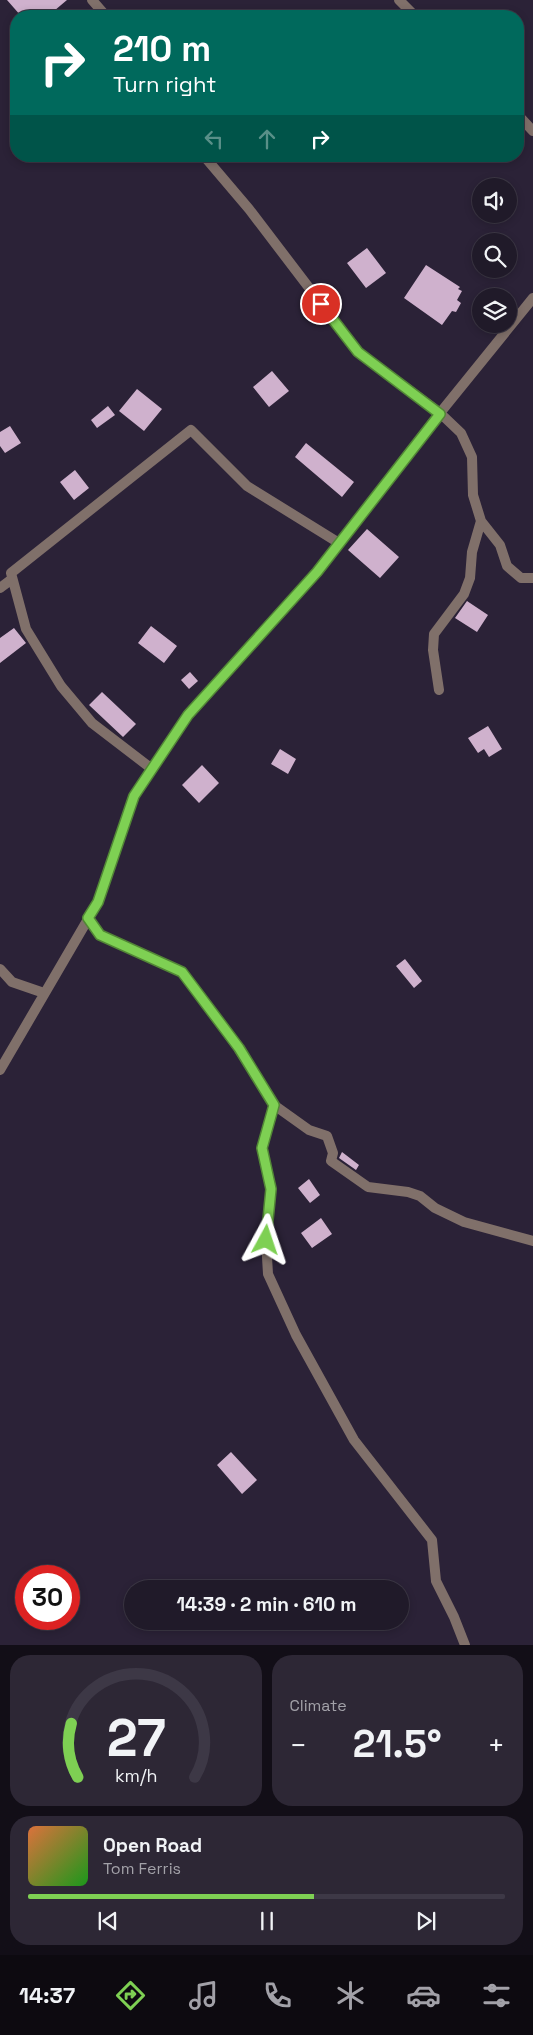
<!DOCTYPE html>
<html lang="en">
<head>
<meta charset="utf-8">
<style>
	body { margin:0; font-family:"Space Grotesk",sans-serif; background:#2d2735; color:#f1f3f6; height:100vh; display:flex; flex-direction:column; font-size:19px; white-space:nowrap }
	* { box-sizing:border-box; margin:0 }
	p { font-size:16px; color:#a2a1a8 }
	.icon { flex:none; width:28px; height:28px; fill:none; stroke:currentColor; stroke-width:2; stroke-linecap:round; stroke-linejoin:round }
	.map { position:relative; height:1645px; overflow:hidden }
	.details { display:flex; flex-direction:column; gap:10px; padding:10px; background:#120e17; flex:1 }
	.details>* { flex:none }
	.top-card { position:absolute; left:10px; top:10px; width:514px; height:152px; border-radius:20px; box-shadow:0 2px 8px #0003,0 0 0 1px #3d3846; background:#00695c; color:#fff; overflow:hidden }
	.controls { position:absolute; left:472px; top:178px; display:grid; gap:10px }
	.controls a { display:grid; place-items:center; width:45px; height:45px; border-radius:50%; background:#201a29; box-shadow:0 2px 8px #0003,0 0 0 1px #3d3846; font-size:25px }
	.speed { position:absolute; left:15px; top:1565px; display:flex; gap:10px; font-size:25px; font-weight:700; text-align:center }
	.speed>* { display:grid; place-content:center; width:65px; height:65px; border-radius:50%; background:#201a29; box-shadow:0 2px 8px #0003,0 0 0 1px #3d3846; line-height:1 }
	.speed .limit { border:8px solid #d22; background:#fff; color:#111 }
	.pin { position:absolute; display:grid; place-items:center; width:42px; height:42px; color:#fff; margin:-21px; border:2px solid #fff; border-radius:50%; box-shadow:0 1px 5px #0007 }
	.me { position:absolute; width:55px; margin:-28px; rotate:5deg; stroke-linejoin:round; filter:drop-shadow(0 0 4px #0008) }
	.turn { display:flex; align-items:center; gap:18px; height:105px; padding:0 20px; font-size:22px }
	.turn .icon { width:65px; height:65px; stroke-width:2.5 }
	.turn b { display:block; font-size:35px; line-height:42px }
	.lanes { display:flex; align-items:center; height:48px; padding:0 20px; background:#0003; justify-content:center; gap:25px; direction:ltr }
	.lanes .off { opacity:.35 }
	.big { font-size:38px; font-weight:700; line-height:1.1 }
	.details .tile { flex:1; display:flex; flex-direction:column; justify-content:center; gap:8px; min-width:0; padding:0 18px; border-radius:20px; background:#2d2735 }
	.details .dial { align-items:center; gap:0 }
	.dial svg { height:130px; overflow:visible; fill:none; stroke:#3d3846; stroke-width:7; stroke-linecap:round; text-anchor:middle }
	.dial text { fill:#f1f3f6; stroke:none }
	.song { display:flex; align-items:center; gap:15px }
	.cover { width:60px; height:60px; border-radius:8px; background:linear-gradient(135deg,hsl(20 70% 55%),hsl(120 70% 35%)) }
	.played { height:5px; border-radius:2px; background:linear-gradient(90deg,#7ed053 60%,#3d3846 60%) }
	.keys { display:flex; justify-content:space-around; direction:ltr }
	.heat { display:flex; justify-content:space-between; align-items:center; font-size:28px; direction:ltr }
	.details .tiles { flex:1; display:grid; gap:10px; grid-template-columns:1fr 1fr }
	.tile:last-child { grid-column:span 2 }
	.trip { position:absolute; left:124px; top:1580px; width:285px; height:50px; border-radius:25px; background:#201a29; box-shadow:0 2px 8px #0003,0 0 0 1px #3d3846; font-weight:700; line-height:50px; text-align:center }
	.tab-bar { display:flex; height:80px; justify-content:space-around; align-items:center; background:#0d0a10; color:#a2a1a8 }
	.tab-bar .icon { width:35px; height:35px }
	.tab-bar .current { color:#7ed053 }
	.tab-bar b { font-size:22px; color:#f1f3f6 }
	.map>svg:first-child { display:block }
	.building { fill:#cfb1cd }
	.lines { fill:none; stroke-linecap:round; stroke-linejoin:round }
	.minor { stroke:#80706a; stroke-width:10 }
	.route-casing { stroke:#528736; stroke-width:12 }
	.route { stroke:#7ed053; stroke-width:9 }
</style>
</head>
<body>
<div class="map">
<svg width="533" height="1645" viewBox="0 0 533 1645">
	<rect width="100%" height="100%" fill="#2b2237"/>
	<path class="building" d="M7,0H67L48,16H21Z
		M367,248L386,273L366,288L347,263Z
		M426,265L460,287L458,289L462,291L457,300L461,303L456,312L452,311L442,325L404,298Z
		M272,371L289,391L269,407L253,387Z
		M137,389L162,409L144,431L119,411Z
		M108,406L115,415L97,428L91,420Z
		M10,426L21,443L5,453L0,446V432Z
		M306,443L354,482L342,497L295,457Z
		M75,470L89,488L74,500L60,482Z
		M367,529L399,557L380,578L348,550Z
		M467,601L488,615L477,632L455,618Z
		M151,626L177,646L164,663L138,643Z
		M14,628L26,643L0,663V638Z
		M190,672L198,681L189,689L181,680Z
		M102,692L136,724L123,737L89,705Z
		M488,726L502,749L489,757L484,749L478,753L468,738Z
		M280,749L296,759L288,774L271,764Z
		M202,765L219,783L199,803L182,785Z
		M405,959L422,981L414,988L396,966Z
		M342,1152L359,1165L356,1170L339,1158Z
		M309,1179L320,1195L310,1203L298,1188Z
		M321,1218L332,1234L312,1248L301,1233Z
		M231,1452L257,1480L242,1494L217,1465Z"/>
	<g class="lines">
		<path class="minor" d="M92,0L106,16
			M399,0L415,16
			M518,115L533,131
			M204,156L249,209L358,352L440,413L461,433L472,457L473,495L481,521L500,545L507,566L521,578H533
			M0,588L12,579
			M439,690L433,650L434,634L464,594L470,578L472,552L481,521
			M152,769L92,723L61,686L26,629L11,573L191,430L247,486L339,543
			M88,918L100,935L182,972L239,1049L274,1105L262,1148L271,1189L266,1240L268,1274L296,1335L354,1440L432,1540L436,1581L454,1617L465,1645
			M0,969L12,982L44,993
			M0,1070L98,902L134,796L188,715L317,572L440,413L533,298
			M274,1105L309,1130L327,1136L333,1153L331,1161L368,1187L408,1192L420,1196L435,1208L464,1222L533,1241"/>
	</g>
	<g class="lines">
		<g class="route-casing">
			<path id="route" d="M266,1240L271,1189L262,1148L274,1105L239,1048L182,972L100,935L88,918L98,902L134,796L188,715L317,572L440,414L358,352L321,304"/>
		</g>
		<use href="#route" class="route"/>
	</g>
</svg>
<div class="controls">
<a><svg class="icon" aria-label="sound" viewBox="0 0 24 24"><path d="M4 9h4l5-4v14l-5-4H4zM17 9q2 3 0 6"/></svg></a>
<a><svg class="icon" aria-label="search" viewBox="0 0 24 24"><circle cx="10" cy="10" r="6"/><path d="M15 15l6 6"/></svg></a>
<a><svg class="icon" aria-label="layers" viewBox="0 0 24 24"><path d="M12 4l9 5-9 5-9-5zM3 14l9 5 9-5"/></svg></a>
</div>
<div class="speed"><div class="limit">30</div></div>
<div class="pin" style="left:321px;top:304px;background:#d93025"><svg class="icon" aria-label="arrive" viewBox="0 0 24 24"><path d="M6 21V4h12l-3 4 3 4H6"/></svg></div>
<svg class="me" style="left:266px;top:1240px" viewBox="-20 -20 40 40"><path d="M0-17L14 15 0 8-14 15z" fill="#7ed053" stroke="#fff" stroke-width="4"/></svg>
<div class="trip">14:39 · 2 min · 610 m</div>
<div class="top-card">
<div class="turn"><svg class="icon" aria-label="right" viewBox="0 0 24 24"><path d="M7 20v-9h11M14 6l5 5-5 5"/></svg><div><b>210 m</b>Turn right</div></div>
<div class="lanes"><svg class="icon off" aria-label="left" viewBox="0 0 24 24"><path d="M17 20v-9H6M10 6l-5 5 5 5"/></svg><svg class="icon off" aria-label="ahead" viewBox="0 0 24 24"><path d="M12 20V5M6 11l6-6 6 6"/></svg><svg class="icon" aria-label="right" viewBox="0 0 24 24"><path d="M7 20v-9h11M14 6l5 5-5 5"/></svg></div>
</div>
</div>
<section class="details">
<div class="tiles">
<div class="tile dial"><svg viewBox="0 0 100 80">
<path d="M14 69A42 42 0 1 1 86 69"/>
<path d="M14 69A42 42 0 0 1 10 36" stroke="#7ed053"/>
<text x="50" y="56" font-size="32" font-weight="700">27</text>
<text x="50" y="72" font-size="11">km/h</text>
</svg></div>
<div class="tile"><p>Climate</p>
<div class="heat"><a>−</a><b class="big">21.5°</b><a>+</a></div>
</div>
<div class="tile">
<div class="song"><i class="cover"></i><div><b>Open Road</b><p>Tom Ferris</p></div></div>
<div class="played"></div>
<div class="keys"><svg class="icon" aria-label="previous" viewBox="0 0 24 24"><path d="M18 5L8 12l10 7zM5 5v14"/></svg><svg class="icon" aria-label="pause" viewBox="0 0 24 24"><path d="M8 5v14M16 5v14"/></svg><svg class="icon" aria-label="next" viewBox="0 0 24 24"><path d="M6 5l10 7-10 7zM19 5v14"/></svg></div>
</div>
</div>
</section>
<nav class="tab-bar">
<b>14:37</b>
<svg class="icon current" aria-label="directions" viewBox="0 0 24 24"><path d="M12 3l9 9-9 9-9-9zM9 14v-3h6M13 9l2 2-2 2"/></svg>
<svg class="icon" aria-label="music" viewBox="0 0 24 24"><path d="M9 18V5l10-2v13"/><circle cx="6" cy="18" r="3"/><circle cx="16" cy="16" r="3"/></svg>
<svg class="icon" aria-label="phone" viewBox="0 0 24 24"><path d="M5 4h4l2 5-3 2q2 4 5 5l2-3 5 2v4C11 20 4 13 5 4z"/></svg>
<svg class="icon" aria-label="climate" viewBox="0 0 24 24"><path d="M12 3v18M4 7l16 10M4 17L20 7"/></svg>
<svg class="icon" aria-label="car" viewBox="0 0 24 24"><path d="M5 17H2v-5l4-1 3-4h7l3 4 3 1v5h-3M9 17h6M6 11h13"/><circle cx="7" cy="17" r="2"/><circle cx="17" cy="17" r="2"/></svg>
<svg class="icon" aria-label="filters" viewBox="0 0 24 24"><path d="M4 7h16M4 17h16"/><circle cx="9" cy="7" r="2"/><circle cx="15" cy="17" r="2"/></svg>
</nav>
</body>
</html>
